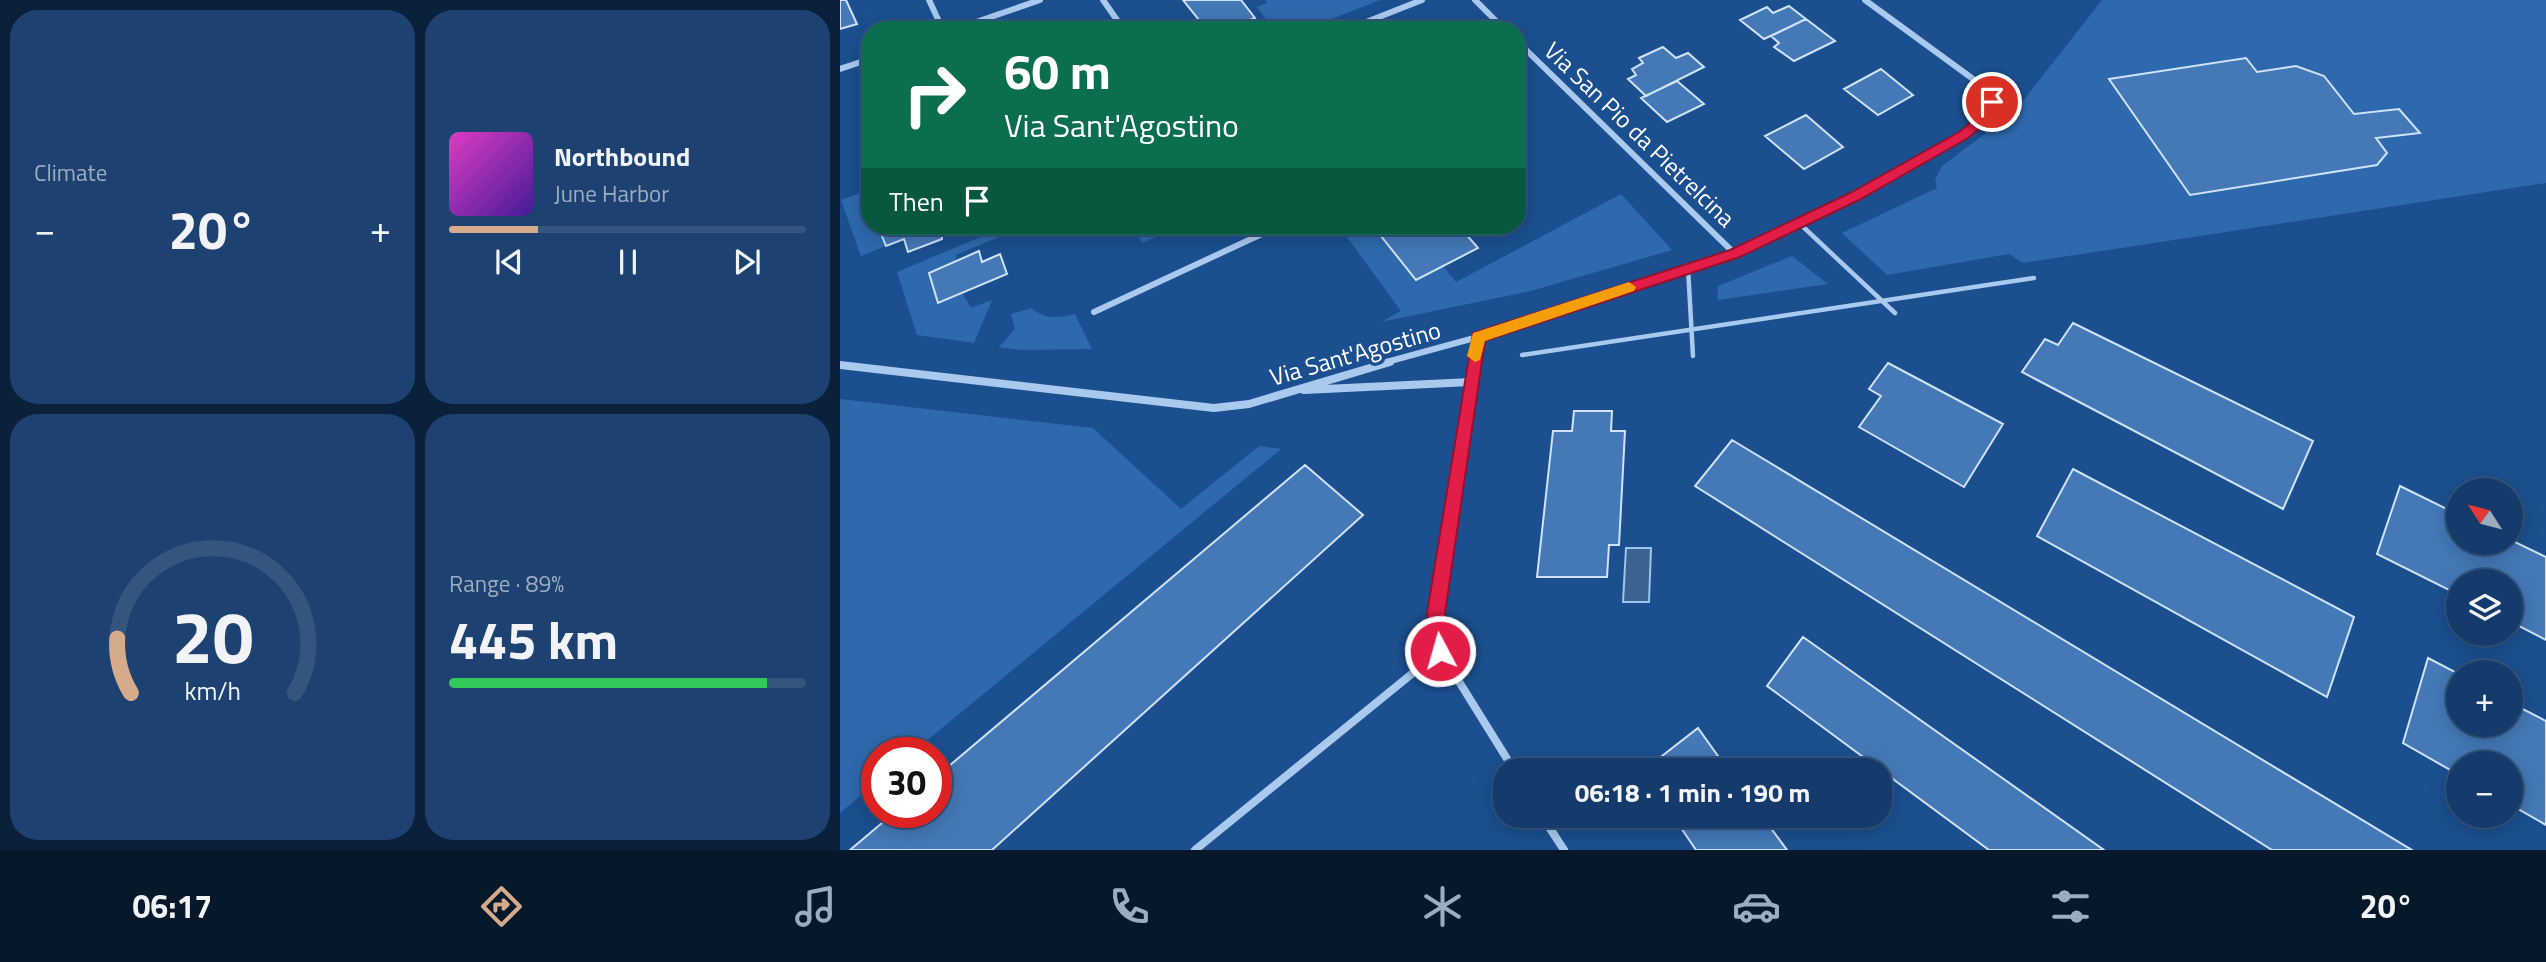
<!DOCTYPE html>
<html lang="en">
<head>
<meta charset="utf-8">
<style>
	body { margin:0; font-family:"Titillium Web",sans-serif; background:#1d4271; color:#f1f3f6; height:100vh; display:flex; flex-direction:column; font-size:26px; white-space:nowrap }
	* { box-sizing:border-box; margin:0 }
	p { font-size:23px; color:#9dadc1 }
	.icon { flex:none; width:38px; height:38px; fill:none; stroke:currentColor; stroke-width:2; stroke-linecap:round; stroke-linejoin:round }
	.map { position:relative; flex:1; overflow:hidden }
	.side { display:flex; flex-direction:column; gap:10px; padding:10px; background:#0b203b; width:840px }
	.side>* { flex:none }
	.guide { position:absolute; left:21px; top:21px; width:665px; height:214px; border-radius:28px; box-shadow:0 4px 18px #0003,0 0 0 2px #33557e; background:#0b6e4f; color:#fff; overflow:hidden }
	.needle { width:46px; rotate:306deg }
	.fabs { position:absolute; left:1606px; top:478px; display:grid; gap:14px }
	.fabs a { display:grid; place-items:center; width:77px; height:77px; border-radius:50%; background:#143b6b; box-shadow:0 4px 18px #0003,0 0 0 2px #33557e; font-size:35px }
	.speed { position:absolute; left:21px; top:737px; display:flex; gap:14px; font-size:35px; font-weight:700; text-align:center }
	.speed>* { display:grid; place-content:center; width:91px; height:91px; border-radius:50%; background:#143b6b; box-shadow:0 4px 18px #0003,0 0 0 2px #33557e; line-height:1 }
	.speed .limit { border:10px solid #d22; background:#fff; color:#111 }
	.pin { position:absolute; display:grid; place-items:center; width:60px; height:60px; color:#fff; margin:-30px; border:4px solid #fff; border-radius:50%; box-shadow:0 2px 7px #0007 }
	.me { position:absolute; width:77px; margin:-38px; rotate:354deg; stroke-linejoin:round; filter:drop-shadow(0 0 5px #0008) }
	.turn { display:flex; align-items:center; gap:24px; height:147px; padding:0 28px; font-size:32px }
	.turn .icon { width:91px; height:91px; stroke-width:2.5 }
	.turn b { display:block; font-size:49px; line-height:60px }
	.then { display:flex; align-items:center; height:66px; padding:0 28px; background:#0003; gap:14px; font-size:26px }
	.big { font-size:52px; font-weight:700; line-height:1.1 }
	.side .tile { flex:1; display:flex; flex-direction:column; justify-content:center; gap:10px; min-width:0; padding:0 24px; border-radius:28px; background:#1d4271 }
	.side .dial { align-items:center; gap:0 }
	.dial svg { height:182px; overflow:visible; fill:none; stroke:#33557e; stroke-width:7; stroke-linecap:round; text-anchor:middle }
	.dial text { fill:#f1f3f6; stroke:none }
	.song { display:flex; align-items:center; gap:21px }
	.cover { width:84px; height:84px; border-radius:10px; background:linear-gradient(135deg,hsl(310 70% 55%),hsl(260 70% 35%)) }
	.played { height:7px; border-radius:4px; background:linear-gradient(90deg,#d6ab8b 25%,#33557e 25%) }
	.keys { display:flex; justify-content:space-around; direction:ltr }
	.heat { display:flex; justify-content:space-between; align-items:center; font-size:38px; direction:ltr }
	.charge { height:10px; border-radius:5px; background:linear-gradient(90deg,#34c759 89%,#33557e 0) }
	.side .tiles { flex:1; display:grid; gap:10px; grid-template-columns:repeat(2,1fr) }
	.trip { position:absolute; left:653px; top:758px; width:399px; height:70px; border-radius:28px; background:#143b6b; box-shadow:0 4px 18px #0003,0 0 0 2px #33557e; font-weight:700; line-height:70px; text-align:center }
	.dock { display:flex; height:112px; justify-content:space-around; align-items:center; background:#08182b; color:#9dadc1 }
	.dock .icon { width:49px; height:49px }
	.dock .current { color:#d6ab8b }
	.dock b { font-size:32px; color:#f1f3f6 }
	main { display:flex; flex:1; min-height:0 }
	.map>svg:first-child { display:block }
	.green { fill:#2e69ad }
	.water { fill:#3c6290; stroke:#9cc4f0; stroke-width:2 }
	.building { fill:#4478b7; stroke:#cfe3fa; stroke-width:2 }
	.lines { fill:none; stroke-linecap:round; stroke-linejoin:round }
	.service { stroke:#a9c9ee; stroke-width:4.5 }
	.minor-far1 { stroke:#a9c9ee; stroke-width:6 }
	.minor { stroke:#a9c9ee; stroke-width:8 }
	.route { fill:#e11d48; stroke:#92132f; stroke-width:2 }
	.slow { fill:#f59e0b }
	.labels { text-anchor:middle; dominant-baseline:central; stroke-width:7; stroke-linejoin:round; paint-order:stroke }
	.street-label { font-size:24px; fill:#fff; stroke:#1b4f8f }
</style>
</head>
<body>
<main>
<section class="side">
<div class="tiles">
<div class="tile"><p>Climate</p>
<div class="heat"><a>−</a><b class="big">20°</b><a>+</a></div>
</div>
<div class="tile">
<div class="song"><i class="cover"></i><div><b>Northbound</b><p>June Harbor</p></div></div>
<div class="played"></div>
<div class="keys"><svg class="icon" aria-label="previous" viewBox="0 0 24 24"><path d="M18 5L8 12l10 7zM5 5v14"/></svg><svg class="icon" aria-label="pause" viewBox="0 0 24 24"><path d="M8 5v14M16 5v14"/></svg><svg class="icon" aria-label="next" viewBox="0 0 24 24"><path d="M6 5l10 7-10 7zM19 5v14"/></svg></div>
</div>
<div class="tile dial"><svg viewBox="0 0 100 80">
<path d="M14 69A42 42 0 1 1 86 69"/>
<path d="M14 69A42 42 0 0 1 8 45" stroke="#d6ab8b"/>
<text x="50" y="56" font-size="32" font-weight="700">20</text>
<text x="50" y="72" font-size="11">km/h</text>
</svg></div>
<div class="tile"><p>Range · 89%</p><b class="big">445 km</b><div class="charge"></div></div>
</div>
</section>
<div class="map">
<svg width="1706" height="850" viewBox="0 0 1706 850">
	<rect width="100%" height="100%" fill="#1b4f8f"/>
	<path class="green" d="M425,0H540L464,30H404L427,21L417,7L427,3Z
		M1262,0H1706V183L1183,263L1169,254L1047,275L1002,233L1097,188L1095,180L1102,166L1175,111Z
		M30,189V226H38L46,246L21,256L1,200Z
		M781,194L832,250L691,291L541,322L561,311L499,226H533L576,280L603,266L616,282Z
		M292,226H341L302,243Z
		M157,230L159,237L116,255V261L89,273L98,302L122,292L131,308L152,300L134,343L77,335L57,272Z
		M952,256L988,284L878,300V286Z
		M191,308C206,320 217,318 235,314L252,349L183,350L159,347L175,329L171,314Z
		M0,399L253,428L341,509L419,446L441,449L73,752H37V782L0,813Z"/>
	<path class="water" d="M786,548H811L809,602H783Z"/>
	<path class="building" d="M0,0H6L17,24L0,29Z
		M343,0H401L415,18L384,30H367Z
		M949,6L966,19L924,39L900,20L927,7L933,13Z
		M966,19L995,41L954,61L934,47L939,43L931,36Z
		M823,47L836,58L848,53L864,67L806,96L788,79L796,75L792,69L803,63L799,58Z
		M1406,58L1417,72L1456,66L1484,76L1514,114L1559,109L1580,133L1536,138L1547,153L1537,165L1350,195L1269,79Z
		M1041,69L1073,95L1038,115L1004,89Z
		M837,81L864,104L827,122L801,98Z
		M966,115L1003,147L964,169L925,136Z
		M38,226H101L102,239L68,252L64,239L46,246Z
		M533,226H619L638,248L576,280Z
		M139,251L142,262L160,254L167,274L98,303L89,273Z
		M1233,323L1473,441L1443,509L1182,372L1205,339L1218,345Z
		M1048,363L1163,424L1124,487L1019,427L1041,396L1029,389Z
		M734,411H772L771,431H785L779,545H769L767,577H697L713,431H732Z
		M892,440L1572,850H1432L855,486Z
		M465,465L523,515L152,850H10L55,812H96V777Z
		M1233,469L1514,617L1487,697L1197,536Z
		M1560,486L1619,515V542H1671V540L1706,557V640L1671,622V581H1619V595L1537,554Z
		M963,637L1264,850H1149L927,686Z
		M1588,658L1619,674V724H1671V703L1706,721V825L1671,805V763H1619V775L1563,743Z
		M858,728L888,770H804Z
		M833,816H922L947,850H856Z"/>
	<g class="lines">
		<path class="service" d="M959,223L1055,313
			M848,268L853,356
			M682,355L1194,278"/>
		<path class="minor-far1" d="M89,0L103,30
			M263,0L284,30
			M635,0L665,30
			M113,30L200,0
			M506,30L582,0
			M677,41L895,254
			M0,69L30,59
			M254,312L424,233L419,226
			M543,363L638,337L895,254L1015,196L1124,135L1149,115L1152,102L1144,87L1025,0
			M634,363L638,337"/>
		<path class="minor" d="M634,362L596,613L600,651L674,770
			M0,365L374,408L409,404L550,362
			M464,390L631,382
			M702,816L724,850
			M355,850L600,651"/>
	</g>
	<path class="route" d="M1152,98L1158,102L1153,118L1128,138L1019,200L900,257L645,341L605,613L609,651L606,658L600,660L593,658L587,613L633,333L890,250L1010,193L1119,132L1143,113L1145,102Z"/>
	<path class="slow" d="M789,282L796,287L794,291L645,341L640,360L635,362L627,356L633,333Z"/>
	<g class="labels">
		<g class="street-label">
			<text transform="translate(800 134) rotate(44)">Via San Pio da Pietrelcina</text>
			<text transform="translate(515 353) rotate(-16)">Via Sant'Agostino</text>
		</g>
	</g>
</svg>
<div class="fabs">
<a><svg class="needle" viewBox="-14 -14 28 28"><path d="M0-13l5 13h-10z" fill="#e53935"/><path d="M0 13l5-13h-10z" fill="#9dadc1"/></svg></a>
<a><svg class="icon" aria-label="layers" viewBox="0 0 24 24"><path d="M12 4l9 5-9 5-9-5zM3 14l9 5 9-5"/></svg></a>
<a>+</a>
<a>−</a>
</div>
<div class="speed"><div class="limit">30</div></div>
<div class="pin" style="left:1152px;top:102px;background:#d93025"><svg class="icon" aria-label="arrive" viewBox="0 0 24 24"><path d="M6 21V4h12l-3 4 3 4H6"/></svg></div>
<svg class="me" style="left:600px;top:651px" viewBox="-20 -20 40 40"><circle r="17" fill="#e11d48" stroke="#fff" stroke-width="3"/><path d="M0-11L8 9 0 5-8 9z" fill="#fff"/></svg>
<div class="trip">06:18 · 1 min · 190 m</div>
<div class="guide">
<div class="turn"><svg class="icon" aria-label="right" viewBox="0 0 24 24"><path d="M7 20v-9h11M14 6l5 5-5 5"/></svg><div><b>60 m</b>Via Sant'Agostino</div></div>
<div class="then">Then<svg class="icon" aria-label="arrive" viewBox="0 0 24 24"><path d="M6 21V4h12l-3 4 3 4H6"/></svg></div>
</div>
</div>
</main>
<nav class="dock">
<b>06:17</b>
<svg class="icon current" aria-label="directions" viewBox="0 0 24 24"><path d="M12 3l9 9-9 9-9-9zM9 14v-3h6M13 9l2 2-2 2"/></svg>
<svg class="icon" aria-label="music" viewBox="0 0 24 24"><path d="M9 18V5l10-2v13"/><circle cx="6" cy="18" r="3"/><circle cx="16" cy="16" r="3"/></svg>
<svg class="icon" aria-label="phone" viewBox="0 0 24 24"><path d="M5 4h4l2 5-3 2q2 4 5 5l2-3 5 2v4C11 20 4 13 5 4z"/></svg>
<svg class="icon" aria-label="climate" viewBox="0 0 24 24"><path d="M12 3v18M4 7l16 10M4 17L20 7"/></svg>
<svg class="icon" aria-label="car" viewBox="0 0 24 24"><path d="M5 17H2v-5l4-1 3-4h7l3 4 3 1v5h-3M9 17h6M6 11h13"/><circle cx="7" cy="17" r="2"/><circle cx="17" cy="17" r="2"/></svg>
<svg class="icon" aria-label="filters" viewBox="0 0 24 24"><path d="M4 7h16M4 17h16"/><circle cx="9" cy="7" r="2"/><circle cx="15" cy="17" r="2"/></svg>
<b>20°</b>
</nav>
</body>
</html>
